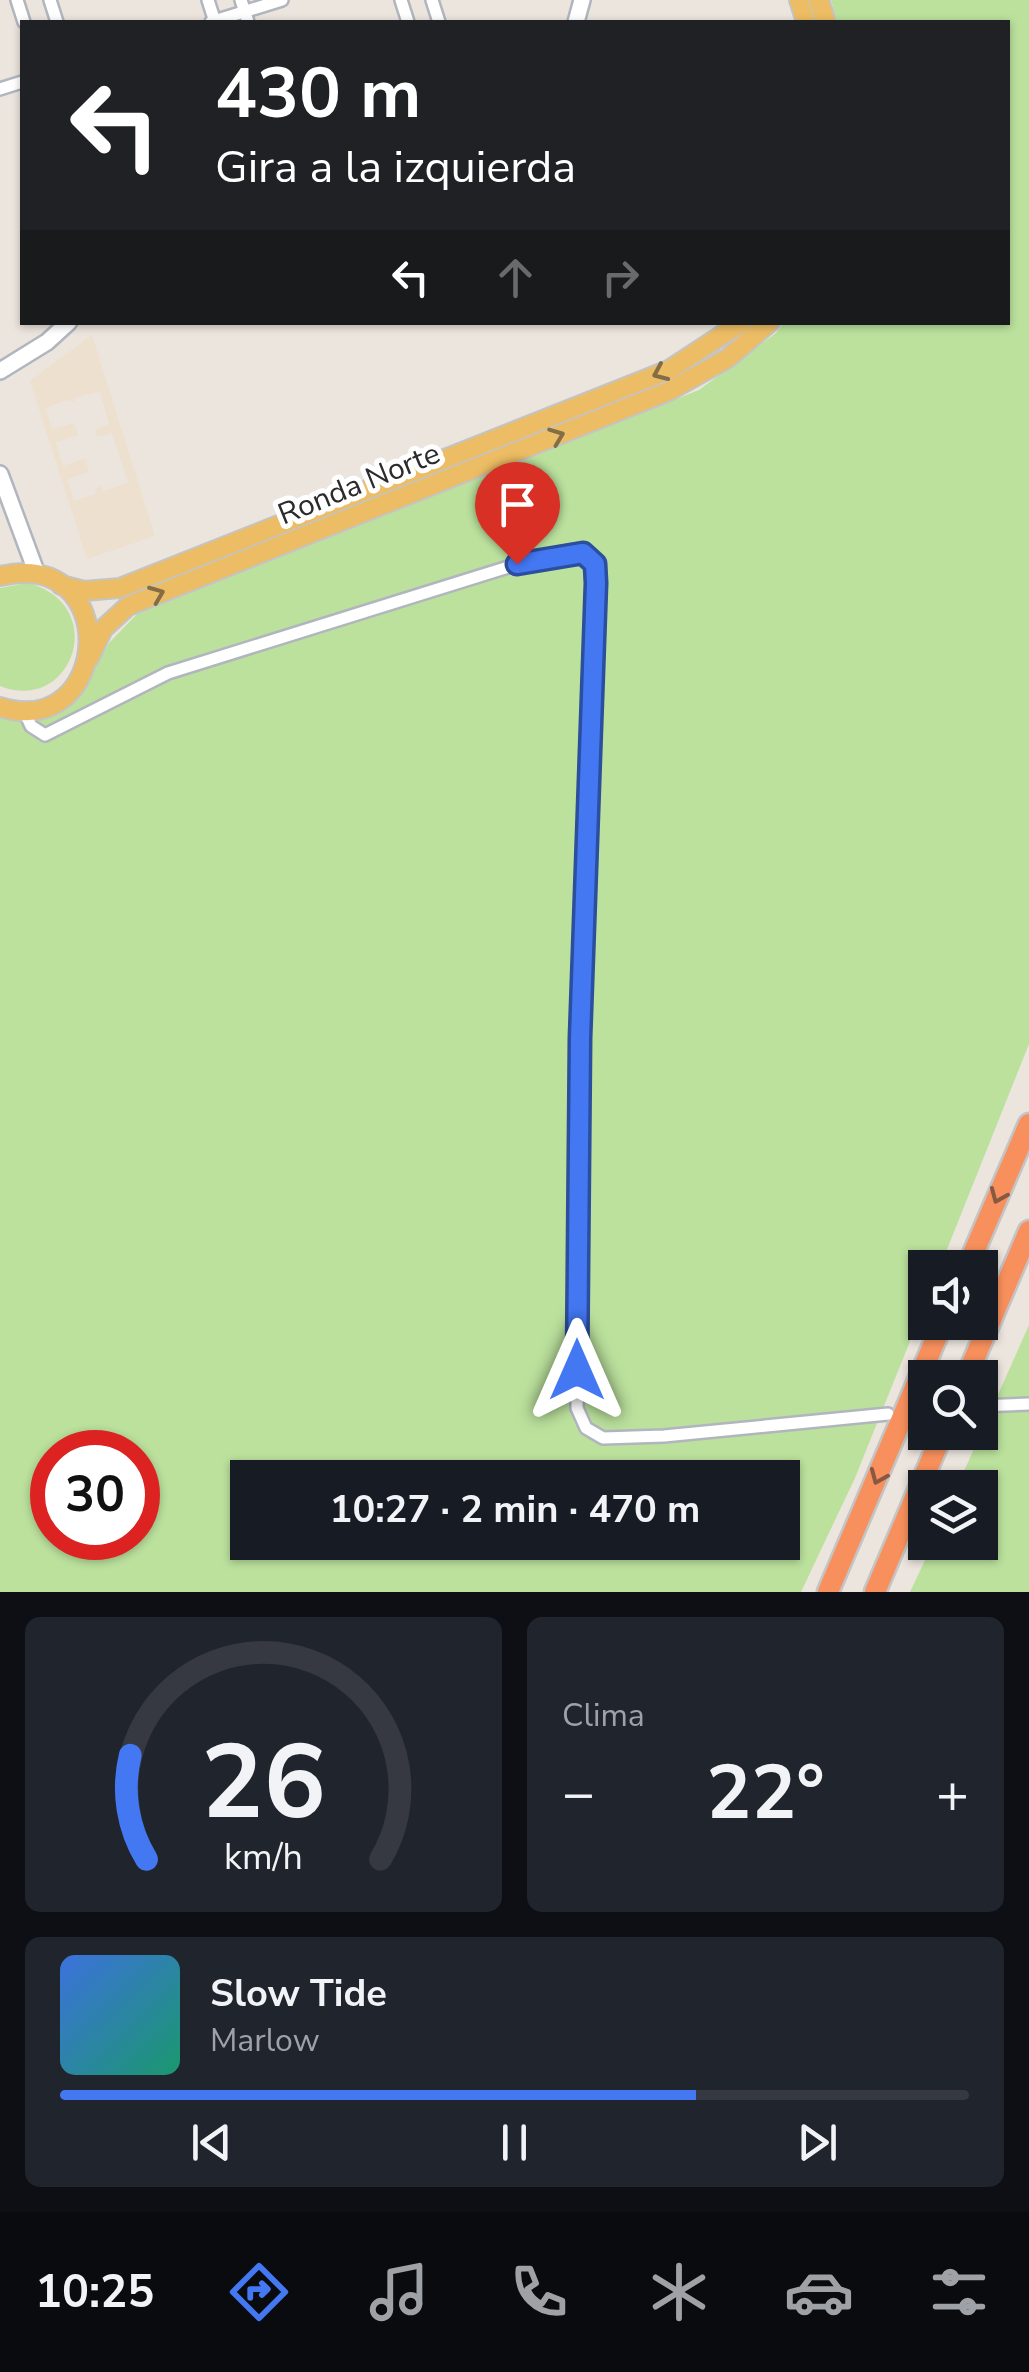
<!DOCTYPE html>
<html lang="es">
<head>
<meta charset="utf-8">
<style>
	body { margin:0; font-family:"Nunito Sans",sans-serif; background:#20242c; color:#f1f3f6; height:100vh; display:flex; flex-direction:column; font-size:38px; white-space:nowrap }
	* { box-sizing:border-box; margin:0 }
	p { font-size:32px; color:#9ea1a6 }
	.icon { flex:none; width:55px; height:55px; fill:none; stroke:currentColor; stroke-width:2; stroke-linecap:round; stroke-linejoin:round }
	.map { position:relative; height:1592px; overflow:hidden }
	.side { display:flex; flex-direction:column; gap:25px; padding:25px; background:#0d0f14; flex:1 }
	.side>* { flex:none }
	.guide { position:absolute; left:20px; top:20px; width:990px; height:305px; border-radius:0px; box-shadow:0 2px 8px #0004; background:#202124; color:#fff; overflow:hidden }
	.tools { position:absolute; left:908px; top:1250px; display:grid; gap:20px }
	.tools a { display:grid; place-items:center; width:90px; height:90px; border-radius:0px; background:#171b24; box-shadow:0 2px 8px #0004; font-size:50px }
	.speed { position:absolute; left:30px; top:1430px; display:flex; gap:20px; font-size:50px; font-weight:700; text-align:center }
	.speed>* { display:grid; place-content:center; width:130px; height:130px; border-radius:50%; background:#171b24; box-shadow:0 2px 8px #0004; line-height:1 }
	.speed .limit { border:15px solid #d22; background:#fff; color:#111 }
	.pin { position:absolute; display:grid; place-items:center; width:85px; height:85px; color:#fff; margin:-102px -42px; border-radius:50% 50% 50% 0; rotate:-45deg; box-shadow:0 0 10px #0007 }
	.pin .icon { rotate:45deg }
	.me { position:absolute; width:110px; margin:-55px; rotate:0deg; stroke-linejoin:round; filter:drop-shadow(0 0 8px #0008) }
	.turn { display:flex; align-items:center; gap:35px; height:210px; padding:0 30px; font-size:45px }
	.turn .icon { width:130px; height:130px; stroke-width:2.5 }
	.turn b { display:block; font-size:70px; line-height:85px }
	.lanes { display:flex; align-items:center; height:95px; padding:0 30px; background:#0003; justify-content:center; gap:50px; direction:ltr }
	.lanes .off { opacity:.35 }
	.big { font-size:75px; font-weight:700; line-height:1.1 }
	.side .tile { flex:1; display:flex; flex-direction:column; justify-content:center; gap:15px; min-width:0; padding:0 35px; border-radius:15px; background:#20242c }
	.side .dial { align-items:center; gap:0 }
	.dial svg { height:260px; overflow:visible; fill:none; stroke:#363941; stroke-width:7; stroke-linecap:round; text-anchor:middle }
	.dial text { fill:#f1f3f6; stroke:none }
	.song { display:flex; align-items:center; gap:30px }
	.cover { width:120px; height:120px; border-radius:15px; background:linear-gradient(135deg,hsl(220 70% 55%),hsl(160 70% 35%)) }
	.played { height:10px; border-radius:5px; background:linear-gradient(90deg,#4478f3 70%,#363941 70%) }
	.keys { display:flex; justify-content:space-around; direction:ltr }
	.heat { display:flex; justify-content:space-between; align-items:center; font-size:55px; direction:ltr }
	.side .tiles { flex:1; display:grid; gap:25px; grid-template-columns:1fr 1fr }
	.tile:last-child { grid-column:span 2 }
	.trip { position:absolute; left:230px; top:1460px; width:570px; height:100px; border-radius:0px; background:#171b24; box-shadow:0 2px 8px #0004; font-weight:700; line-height:100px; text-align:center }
	.menu { display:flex; height:160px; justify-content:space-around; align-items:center; background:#090b0e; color:#9ea1a6 }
	.menu .icon { width:70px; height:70px }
	.menu .on { color:#4478f3 }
	.menu b { font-size:45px; color:#f1f3f6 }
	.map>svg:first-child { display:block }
	.education { fill:#ede0ce; fill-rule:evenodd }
	.green { fill:#bbe19d; fill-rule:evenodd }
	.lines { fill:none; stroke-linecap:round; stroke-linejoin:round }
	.street-tunnel { stroke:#c5c0ba; stroke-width:11; stroke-dasharray:11 5.5; stroke-linecap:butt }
	.street-casing { stroke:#b1b5be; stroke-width:16 }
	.secondary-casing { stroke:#b1b5be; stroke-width:20 }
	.primary-casing { stroke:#c4c4c4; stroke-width:22 }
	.highway-casing { stroke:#c4c4c4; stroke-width:25 }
	.street { stroke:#fff; stroke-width:11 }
	.secondary { stroke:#fff; stroke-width:15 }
	.primary { stroke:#ecbd64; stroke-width:18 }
	.highway { stroke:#f8905d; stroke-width:20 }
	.oneway { stroke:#826d45 }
	.oneway2 { stroke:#875842 }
	.route-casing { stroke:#2c4e9e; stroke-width:25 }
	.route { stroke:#4478f3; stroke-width:18 }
	.labels { text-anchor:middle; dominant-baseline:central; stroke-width:10; stroke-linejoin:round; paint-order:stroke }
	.street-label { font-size:30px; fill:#2b2b2b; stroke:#fff }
</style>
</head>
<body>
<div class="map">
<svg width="1029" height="1592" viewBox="0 0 1029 1592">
	<rect width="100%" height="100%" fill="#ece5de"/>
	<path class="education" d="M92,335L155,536L87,559L30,381ZM100,391L109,424L95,430L97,437L112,433L128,483L103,491L101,486L95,489L96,494L74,501L67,479L89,472L85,458L63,466L56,443L78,435L74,423L52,429L46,408L67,400L75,403L74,398Z"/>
	<path class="green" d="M831,0H1029V1044L940,1267L925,1268V1304L855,1478L801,1592H0V716L44,718L78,696L109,643L137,614L699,390L776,333L783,323L1008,322V22H837ZM52,1452H138V1538H52ZM248,1478H782V1542H248Z
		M28,583C111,605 72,715 0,686V588Z
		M1029,1325V1592H910L933,1543L980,1542V1488L957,1487Z"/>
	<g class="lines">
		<path class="street-tunnel" d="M902,1413L925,1410"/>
		<g class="street-casing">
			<path id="street" d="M17,0L24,22
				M50,0L57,22
				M208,0L215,22
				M241,0L248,22
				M401,0L408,22
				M432,0L439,22
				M211,22L282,0
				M0,89L22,82
				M24,711L31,726L45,735L168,673L537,558L583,553L595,565L597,583L580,1038L577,1408L586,1428L603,1438L664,1436L888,1414
				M980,1406L1029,1404"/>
		</g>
		<g class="secondary-casing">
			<path id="secondary" d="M576,22L582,0
				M0,371L47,342L69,322
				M0,474L37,574"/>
		</g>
		<g class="primary-casing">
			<path id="primary" d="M799,0L806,22
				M819,0L826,22
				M0,576C124,547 112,742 0,707
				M61,585L84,591L120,588L669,370L742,322
				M89,658L103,629L128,606L669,391L728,358L770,322"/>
		</g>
		<g class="highway-casing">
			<path id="highway" d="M967,1268L1029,1124
				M966,1378L1029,1231
				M828,1592L943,1322
				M875,1592L943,1432"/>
		</g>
		<use href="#street" class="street"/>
		<use href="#secondary" class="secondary"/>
		<use href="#primary" class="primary"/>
		<use href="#highway" class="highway"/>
	</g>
	<defs><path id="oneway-chevron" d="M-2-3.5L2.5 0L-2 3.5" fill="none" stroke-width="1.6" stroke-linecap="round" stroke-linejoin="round" transform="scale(2.5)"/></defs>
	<g class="oneway">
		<use href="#oneway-chevron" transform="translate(660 373) rotate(156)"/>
		<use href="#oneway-chevron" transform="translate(557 436) rotate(-21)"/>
		<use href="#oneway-chevron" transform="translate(157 594) rotate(-22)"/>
	</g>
	<g class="oneway2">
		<use href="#oneway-chevron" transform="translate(998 1196) rotate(113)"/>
		<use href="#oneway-chevron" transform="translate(878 1477) rotate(113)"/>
	</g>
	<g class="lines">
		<g class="route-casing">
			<path id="route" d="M517,564L583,553L595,564L596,583L580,1038L577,1370"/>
		</g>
		<use href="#route" class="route"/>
	</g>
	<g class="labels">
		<g class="street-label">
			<text transform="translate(359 484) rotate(-22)">Ronda Norte</text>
		</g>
	</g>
</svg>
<div class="tools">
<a><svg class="icon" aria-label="sound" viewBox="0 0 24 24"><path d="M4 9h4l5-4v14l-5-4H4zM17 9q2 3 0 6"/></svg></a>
<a><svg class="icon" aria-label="search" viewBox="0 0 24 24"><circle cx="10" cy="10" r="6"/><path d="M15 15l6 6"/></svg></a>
<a><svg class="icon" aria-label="layers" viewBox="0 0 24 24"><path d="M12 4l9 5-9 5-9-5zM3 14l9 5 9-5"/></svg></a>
</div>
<div class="speed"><div class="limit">30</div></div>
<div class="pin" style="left:517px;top:564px;background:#d93025"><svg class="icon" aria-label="arrive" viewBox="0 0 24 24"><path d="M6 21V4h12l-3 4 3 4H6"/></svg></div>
<svg class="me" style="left:577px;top:1370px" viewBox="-20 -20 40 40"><path d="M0-17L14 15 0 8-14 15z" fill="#4478f3" stroke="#fff" stroke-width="4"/></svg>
<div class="trip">10:27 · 2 min · 470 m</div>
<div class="guide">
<div class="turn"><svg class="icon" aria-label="left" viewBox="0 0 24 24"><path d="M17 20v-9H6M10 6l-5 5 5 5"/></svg><div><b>430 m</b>Gira a la izquierda</div></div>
<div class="lanes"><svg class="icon" aria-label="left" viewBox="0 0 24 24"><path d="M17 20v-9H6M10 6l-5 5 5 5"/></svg><svg class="icon off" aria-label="ahead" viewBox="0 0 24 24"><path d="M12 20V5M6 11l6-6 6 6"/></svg><svg class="icon off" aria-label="right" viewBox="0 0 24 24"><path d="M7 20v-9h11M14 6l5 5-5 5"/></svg></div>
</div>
</div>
<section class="side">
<div class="tiles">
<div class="tile dial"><svg viewBox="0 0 100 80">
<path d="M14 69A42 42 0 1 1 86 69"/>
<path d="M14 69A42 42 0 0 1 9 37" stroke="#4478f3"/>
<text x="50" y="56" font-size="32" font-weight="700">26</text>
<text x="50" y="72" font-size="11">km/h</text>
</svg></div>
<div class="tile"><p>Clima</p>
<div class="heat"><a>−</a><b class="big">22°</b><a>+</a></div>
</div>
<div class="tile">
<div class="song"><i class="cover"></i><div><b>Slow Tide</b><p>Marlow</p></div></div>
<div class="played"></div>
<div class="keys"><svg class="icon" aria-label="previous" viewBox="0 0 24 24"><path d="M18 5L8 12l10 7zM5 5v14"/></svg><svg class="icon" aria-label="pause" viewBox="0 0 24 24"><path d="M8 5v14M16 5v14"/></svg><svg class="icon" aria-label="next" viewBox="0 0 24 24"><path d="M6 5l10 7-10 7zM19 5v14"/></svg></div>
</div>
</div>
</section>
<nav class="menu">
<b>10:25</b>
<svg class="icon on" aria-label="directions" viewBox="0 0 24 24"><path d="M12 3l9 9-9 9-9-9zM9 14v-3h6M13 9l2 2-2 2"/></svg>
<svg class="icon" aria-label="music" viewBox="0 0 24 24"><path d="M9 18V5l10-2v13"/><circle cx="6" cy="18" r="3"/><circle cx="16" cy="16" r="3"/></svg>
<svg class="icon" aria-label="phone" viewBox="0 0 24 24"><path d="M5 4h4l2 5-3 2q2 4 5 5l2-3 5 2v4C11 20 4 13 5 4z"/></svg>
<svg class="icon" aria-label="climate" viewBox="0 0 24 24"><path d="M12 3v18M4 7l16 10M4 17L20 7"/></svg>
<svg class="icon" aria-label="car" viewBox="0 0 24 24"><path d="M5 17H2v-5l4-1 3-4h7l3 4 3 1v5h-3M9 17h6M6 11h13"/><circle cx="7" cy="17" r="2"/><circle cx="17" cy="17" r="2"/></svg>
<svg class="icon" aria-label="filters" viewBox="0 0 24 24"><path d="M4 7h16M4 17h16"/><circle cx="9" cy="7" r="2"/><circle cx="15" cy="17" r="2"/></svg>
</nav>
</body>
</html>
